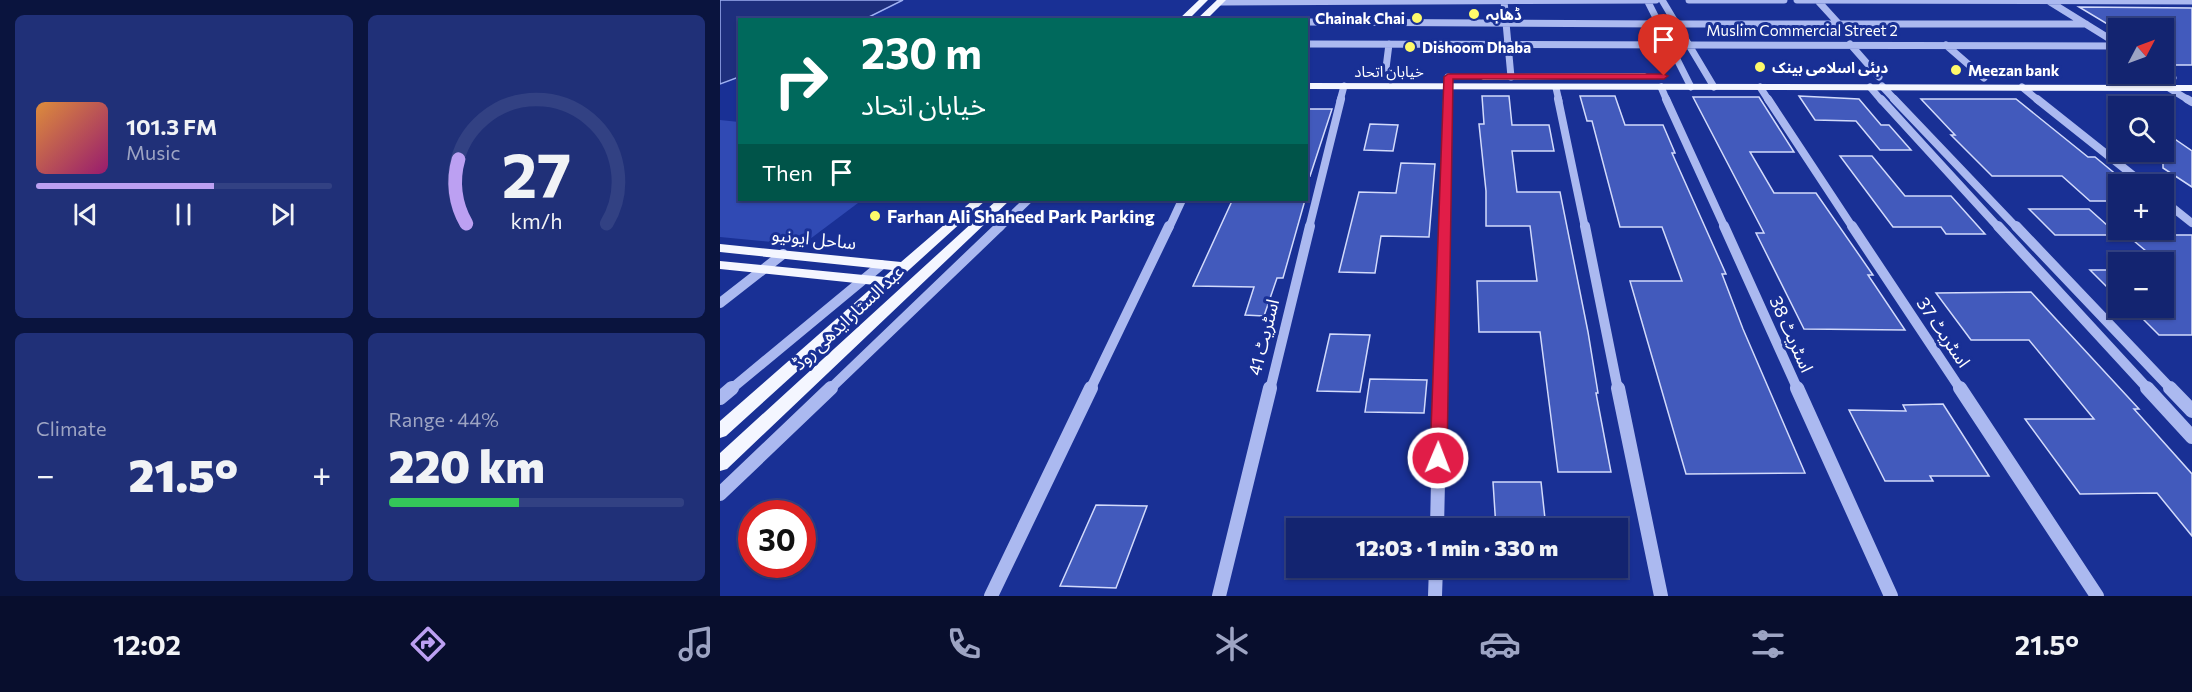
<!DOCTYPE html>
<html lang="en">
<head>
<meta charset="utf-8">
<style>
	body { margin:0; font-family:Commissioner,"Noto Sans Arabic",sans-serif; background:#203078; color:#f1f3f6; height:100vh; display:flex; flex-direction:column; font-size:22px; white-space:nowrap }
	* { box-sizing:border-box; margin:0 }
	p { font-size:20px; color:#9da4c3 }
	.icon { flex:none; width:33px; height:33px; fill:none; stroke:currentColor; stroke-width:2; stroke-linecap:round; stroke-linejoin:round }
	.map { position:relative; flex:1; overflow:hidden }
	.details { display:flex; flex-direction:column; gap:15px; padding:15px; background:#0a143e; width:720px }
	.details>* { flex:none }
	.top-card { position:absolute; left:18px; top:18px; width:570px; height:183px; border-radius:0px; box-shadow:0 2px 4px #0004,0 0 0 2px #324183; background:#00695c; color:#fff; overflow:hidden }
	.needle { width:39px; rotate:49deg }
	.fabs { position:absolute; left:1388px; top:18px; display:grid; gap:12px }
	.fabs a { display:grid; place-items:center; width:66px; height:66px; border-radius:0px; background:#132470; box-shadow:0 2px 4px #0004,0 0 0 2px #324183; font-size:30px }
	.speed { position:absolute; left:18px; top:500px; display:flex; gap:12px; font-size:30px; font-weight:700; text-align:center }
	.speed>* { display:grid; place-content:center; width:78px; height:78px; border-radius:50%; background:#132470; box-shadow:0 2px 4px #0004,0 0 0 2px #324183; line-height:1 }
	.speed .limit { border:9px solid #d22; background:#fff; color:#111 }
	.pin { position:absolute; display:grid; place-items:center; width:51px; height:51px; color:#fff; margin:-62px -26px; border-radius:50% 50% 50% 0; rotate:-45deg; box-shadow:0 0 6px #0007 }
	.pin .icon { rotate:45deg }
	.me { position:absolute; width:66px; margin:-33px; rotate:1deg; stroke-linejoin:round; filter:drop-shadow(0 0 4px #0008) }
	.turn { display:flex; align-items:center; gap:21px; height:126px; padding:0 24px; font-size:27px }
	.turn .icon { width:78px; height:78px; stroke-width:2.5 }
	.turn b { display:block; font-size:42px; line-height:51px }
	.then { display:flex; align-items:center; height:57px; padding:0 24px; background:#0003; gap:12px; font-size:22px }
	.big { font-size:45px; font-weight:800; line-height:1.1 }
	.details .widget { flex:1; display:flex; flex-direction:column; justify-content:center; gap:9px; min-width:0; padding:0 21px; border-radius:9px; background:#203078 }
	.details .dial { align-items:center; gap:0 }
	.dial svg { height:156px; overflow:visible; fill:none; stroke:#324183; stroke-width:7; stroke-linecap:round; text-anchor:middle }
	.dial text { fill:#f1f3f6; stroke:none }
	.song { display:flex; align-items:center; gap:18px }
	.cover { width:72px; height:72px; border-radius:9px; background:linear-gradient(135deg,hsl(30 70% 55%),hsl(320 70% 35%)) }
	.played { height:6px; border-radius:3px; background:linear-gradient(90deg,#bca0f2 60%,#324183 60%) }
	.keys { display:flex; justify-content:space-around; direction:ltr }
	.heat { display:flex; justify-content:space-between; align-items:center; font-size:33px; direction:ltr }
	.charge { height:9px; border-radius:4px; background:linear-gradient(90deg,#34c759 44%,#324183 0) }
	.details .tiles { flex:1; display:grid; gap:15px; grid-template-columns:repeat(2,1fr) }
	.trip { position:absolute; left:566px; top:518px; width:342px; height:60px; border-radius:0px; background:#132470; box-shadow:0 2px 4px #0004,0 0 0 2px #324183; font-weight:800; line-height:60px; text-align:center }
	.menu { display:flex; height:96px; justify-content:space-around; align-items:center; background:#080e2d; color:#9da4c3 }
	.menu .icon { width:42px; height:42px }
	.menu .active { color:#bca0f2 }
	.menu b { font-size:27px; color:#f1f3f6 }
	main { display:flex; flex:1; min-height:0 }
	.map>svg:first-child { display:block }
	.green { fill:#304ab4 }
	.water { fill:#1e2f7d; stroke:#9eb0f2; stroke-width:1.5 }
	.building { fill:#425abc; stroke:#d2dafb; stroke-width:1.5 }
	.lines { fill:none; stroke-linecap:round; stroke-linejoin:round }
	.minor-far3 { stroke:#abb9f0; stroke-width:7 }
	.minor-far2 { stroke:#abb9f0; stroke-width:8 }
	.minor-far1 { stroke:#abb9f0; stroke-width:10 }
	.minor { stroke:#abb9f0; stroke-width:14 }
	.major { fill:#f4f6ff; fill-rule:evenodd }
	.route { fill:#e11d48; stroke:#92132f; stroke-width:1.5 }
	.poi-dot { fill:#fffa6a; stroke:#193095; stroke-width:2 }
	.labels { text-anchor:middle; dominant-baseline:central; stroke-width:6; stroke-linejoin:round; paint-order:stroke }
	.far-poi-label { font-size:15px; font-weight:bold; fill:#fff; stroke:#193095; text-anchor:start }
	.far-street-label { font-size:15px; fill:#fff; stroke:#193095 }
	.poi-label { font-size:18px; font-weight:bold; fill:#fff; stroke:#193095; text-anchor:start }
	.street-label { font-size:18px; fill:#fff; stroke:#193095 }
</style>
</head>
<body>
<main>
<section class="details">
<div class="tiles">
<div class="widget">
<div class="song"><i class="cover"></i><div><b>101.3 FM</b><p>Music</p></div></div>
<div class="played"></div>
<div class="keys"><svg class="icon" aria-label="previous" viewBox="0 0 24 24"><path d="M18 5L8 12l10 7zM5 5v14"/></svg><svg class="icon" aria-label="pause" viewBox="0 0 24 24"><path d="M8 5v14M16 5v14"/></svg><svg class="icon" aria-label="next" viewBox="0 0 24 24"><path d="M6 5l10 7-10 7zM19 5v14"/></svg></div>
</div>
<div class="widget dial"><svg viewBox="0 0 100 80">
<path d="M14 69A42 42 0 1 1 86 69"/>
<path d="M14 69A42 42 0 0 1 10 36" stroke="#bca0f2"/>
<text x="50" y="56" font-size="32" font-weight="700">27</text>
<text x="50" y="72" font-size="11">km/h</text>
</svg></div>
<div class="widget"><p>Climate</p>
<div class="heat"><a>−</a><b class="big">21.5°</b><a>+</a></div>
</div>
<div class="widget"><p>Range · 44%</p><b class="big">220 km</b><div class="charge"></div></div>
</div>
</section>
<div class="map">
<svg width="1472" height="596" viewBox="0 0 1472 596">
	<rect width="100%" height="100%" fill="#193095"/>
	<path class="green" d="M0,120L19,122L20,200H142L82,245L0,237Z"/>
	<path class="water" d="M0,0H183L145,19L20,20L19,77L0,84Z"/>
	<path class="building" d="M1359,7L1472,8V65H1454L1443,58V28L1389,25Z
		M762,96H789L792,125H829L834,151H792L797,192H840L868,332L878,393H876L891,472H838L820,332H759L757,281H817L810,226H766V191L759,124H764Z
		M860,96H895L905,125H943L955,153H952L1006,274H1002L1023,329L1085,473L966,474L910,281H962L942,227H900L872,121H867Z
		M1079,96L1139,99L1161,125H1169L1191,150H1160L1136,121L1095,120Z
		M973,97H1039L1074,152H1030L1054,193H1096L1153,275H1148L1185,330L1084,329L1036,233H1044Z
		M1201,99H1296L1368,157H1375L1398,176V201H1370L1342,176H1272L1231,135H1235Z
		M586,109H612L590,176L586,175Z
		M650,124L678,125L673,151L644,150Z
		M1443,131L1472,151V187L1443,168Z
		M1120,156H1152L1185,196H1231L1265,234H1226L1221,227H1173Z
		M681,163L715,164L709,237L661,236L655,273L619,272L639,192L676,193Z
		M555,200H585L563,278H557L544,316L525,315L534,287L473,286L512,201Z
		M1309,209H1369L1398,235H1335Z
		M1407,235H1472V335H1439L1412,308H1443V270H1447L1443,262H1439Z
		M1370,270H1398V298Z
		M1311,292L1419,409H1414L1472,474V536L1437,493L1360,494L1305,419H1374L1309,340H1251L1216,293Z
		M610,334L650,335L640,392L597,391Z
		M650,379L707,380L704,413L645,412Z
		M1223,404L1269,476H1210L1213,481H1165L1129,410L1186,411L1183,405Z
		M773,482H821L826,528H776Z
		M376,505L427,506L396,588L340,586Z"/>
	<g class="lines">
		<path class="minor-far3" d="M927,0L971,87
			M942,0L994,87
			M969,0H1064
			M1077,0L1472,1
			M1097,0L1119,24
			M1327,0L1398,44
			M784,1L791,77
			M500,2L936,0
			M586,22L940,24
			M957,24H1366
			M586,44L1398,46
			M1130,44L1159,77
			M1226,45L1264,78
			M1443,72L1453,78
			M665,76L669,44
			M1162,86L1176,101
			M941,87L947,101
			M1040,87L1049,101
			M1150,87L1162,101
			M1302,87L1319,101
			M836,88L839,101
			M1449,88L1470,101
			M620,101L624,86
			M727,101L728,77"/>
		<path class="minor-far2" d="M838,99L865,228
			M946,99L1005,228
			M1048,99L1133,228
			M1161,99L1279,228
			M1174,99L1297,228
			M1317,99L1424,184
			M1467,99L1472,102
			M1443,200L1472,223
			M279,228L308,200
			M449,228L462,200
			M589,228L621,99
			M724,228L727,99"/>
		<path class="minor-far1" d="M865,226L898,390
			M1004,226L1078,390
			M1132,226L1241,390
			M1278,226L1429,390
			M1296,226L1452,390
			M0,303L63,254
			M10,390L161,265
			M109,390L280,226
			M370,390L449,226
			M550,390L590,226
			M720,390L724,226"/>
		<path class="minor" d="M898,388L941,596
			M1077,388L1171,596
			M1240,388L1377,596
			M1427,388L1472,437
			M1450,388L1472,411
			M0,398L12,388
			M0,494L111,388
			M717,528L720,388
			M271,596L371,388
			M499,596L550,388
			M715,596L716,567"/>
		<path class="major" d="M479,0H488L468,20H458Z
			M497,0H506L486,20H476Z
			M925,73L930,76L929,78L763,80L758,77L763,74Z
			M586,83L1472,85V91L586,89Z
			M253,200H266L6,436L0,438V421L155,285L0,269V261L164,277L172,270L0,252V244L181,262Z
			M277,200H290L7,469L0,471V453Z"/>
	</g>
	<path class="route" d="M728,74H944L948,76L944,79H733L727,458L724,463H713L710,458L724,77Z"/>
	<g class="poi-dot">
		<circle cx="754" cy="14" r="6"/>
		<circle cx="697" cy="18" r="6"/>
		<circle cx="690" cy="47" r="6"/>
		<circle cx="1040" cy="67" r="6"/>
		<circle cx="1236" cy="70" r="6"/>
		<circle cx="155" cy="216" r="6"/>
	</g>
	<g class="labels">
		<g class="far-poi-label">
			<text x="766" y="14">ڈھابہ</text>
			<text x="685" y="18" text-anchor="end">Chainak Chai</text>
			<text x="702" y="47">Dishoom Dhaba</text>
			<text x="1052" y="67">دبئی اسلامی بینک</text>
			<text x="1248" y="70">Meezan bank</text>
		</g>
		<g class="far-street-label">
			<text x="1082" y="30">Muslim Commercial Street 2</text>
			<text x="669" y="71">خیابان اتحاد</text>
		</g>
		<g class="poi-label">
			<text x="167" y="216">Farhan Ali Shaheed Park Parking</text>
		</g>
		<g class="street-label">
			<text transform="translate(94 238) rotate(6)">ساحل ایونیو</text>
			<text transform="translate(128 317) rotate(-43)">عبد الستار ایدھی روڈ</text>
			<text transform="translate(1224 332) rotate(56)">اسٹریٹ 37</text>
			<text transform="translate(1072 334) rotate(66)">اسٹریٹ 38</text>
			<text transform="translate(543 337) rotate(-76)">اسٹریٹ 41</text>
		</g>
	</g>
</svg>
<div class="fabs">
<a><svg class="needle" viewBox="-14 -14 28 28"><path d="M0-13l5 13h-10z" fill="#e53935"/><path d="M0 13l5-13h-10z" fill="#9da4c3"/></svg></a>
<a><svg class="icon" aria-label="search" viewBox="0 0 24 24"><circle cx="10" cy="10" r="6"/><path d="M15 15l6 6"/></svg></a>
<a>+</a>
<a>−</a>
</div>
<div class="speed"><div class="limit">30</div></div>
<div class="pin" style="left:944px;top:76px;background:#d93025"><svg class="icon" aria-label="arrive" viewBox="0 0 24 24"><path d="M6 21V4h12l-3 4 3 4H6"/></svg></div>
<svg class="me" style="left:718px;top:458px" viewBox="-20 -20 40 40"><circle r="17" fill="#e11d48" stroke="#fff" stroke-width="3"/><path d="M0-11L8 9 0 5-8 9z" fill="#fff"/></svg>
<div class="trip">12:03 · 1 min · 330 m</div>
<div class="top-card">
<div class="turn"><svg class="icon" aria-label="right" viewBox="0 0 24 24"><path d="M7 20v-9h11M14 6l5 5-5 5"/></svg><div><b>230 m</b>خیابان اتحاد</div></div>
<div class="then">Then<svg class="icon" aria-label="arrive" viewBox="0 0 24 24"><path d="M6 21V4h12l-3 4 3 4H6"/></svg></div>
</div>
</div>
</main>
<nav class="menu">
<b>12:02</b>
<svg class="icon active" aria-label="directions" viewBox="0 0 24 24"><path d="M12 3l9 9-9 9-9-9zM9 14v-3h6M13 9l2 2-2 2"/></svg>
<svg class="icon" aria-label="music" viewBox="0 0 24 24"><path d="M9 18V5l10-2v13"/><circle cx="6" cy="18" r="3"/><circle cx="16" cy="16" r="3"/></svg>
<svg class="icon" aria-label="phone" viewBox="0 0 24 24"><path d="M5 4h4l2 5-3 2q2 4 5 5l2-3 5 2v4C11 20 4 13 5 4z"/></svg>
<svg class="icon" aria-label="climate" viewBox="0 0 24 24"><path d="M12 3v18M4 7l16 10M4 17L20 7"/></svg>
<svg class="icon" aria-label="car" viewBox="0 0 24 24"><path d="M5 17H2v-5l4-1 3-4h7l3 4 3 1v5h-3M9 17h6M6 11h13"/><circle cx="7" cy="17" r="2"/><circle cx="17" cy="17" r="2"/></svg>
<svg class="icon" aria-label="filters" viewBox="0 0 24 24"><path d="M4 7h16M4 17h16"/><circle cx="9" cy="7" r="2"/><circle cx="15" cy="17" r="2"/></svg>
<b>21.5°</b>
</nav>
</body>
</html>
